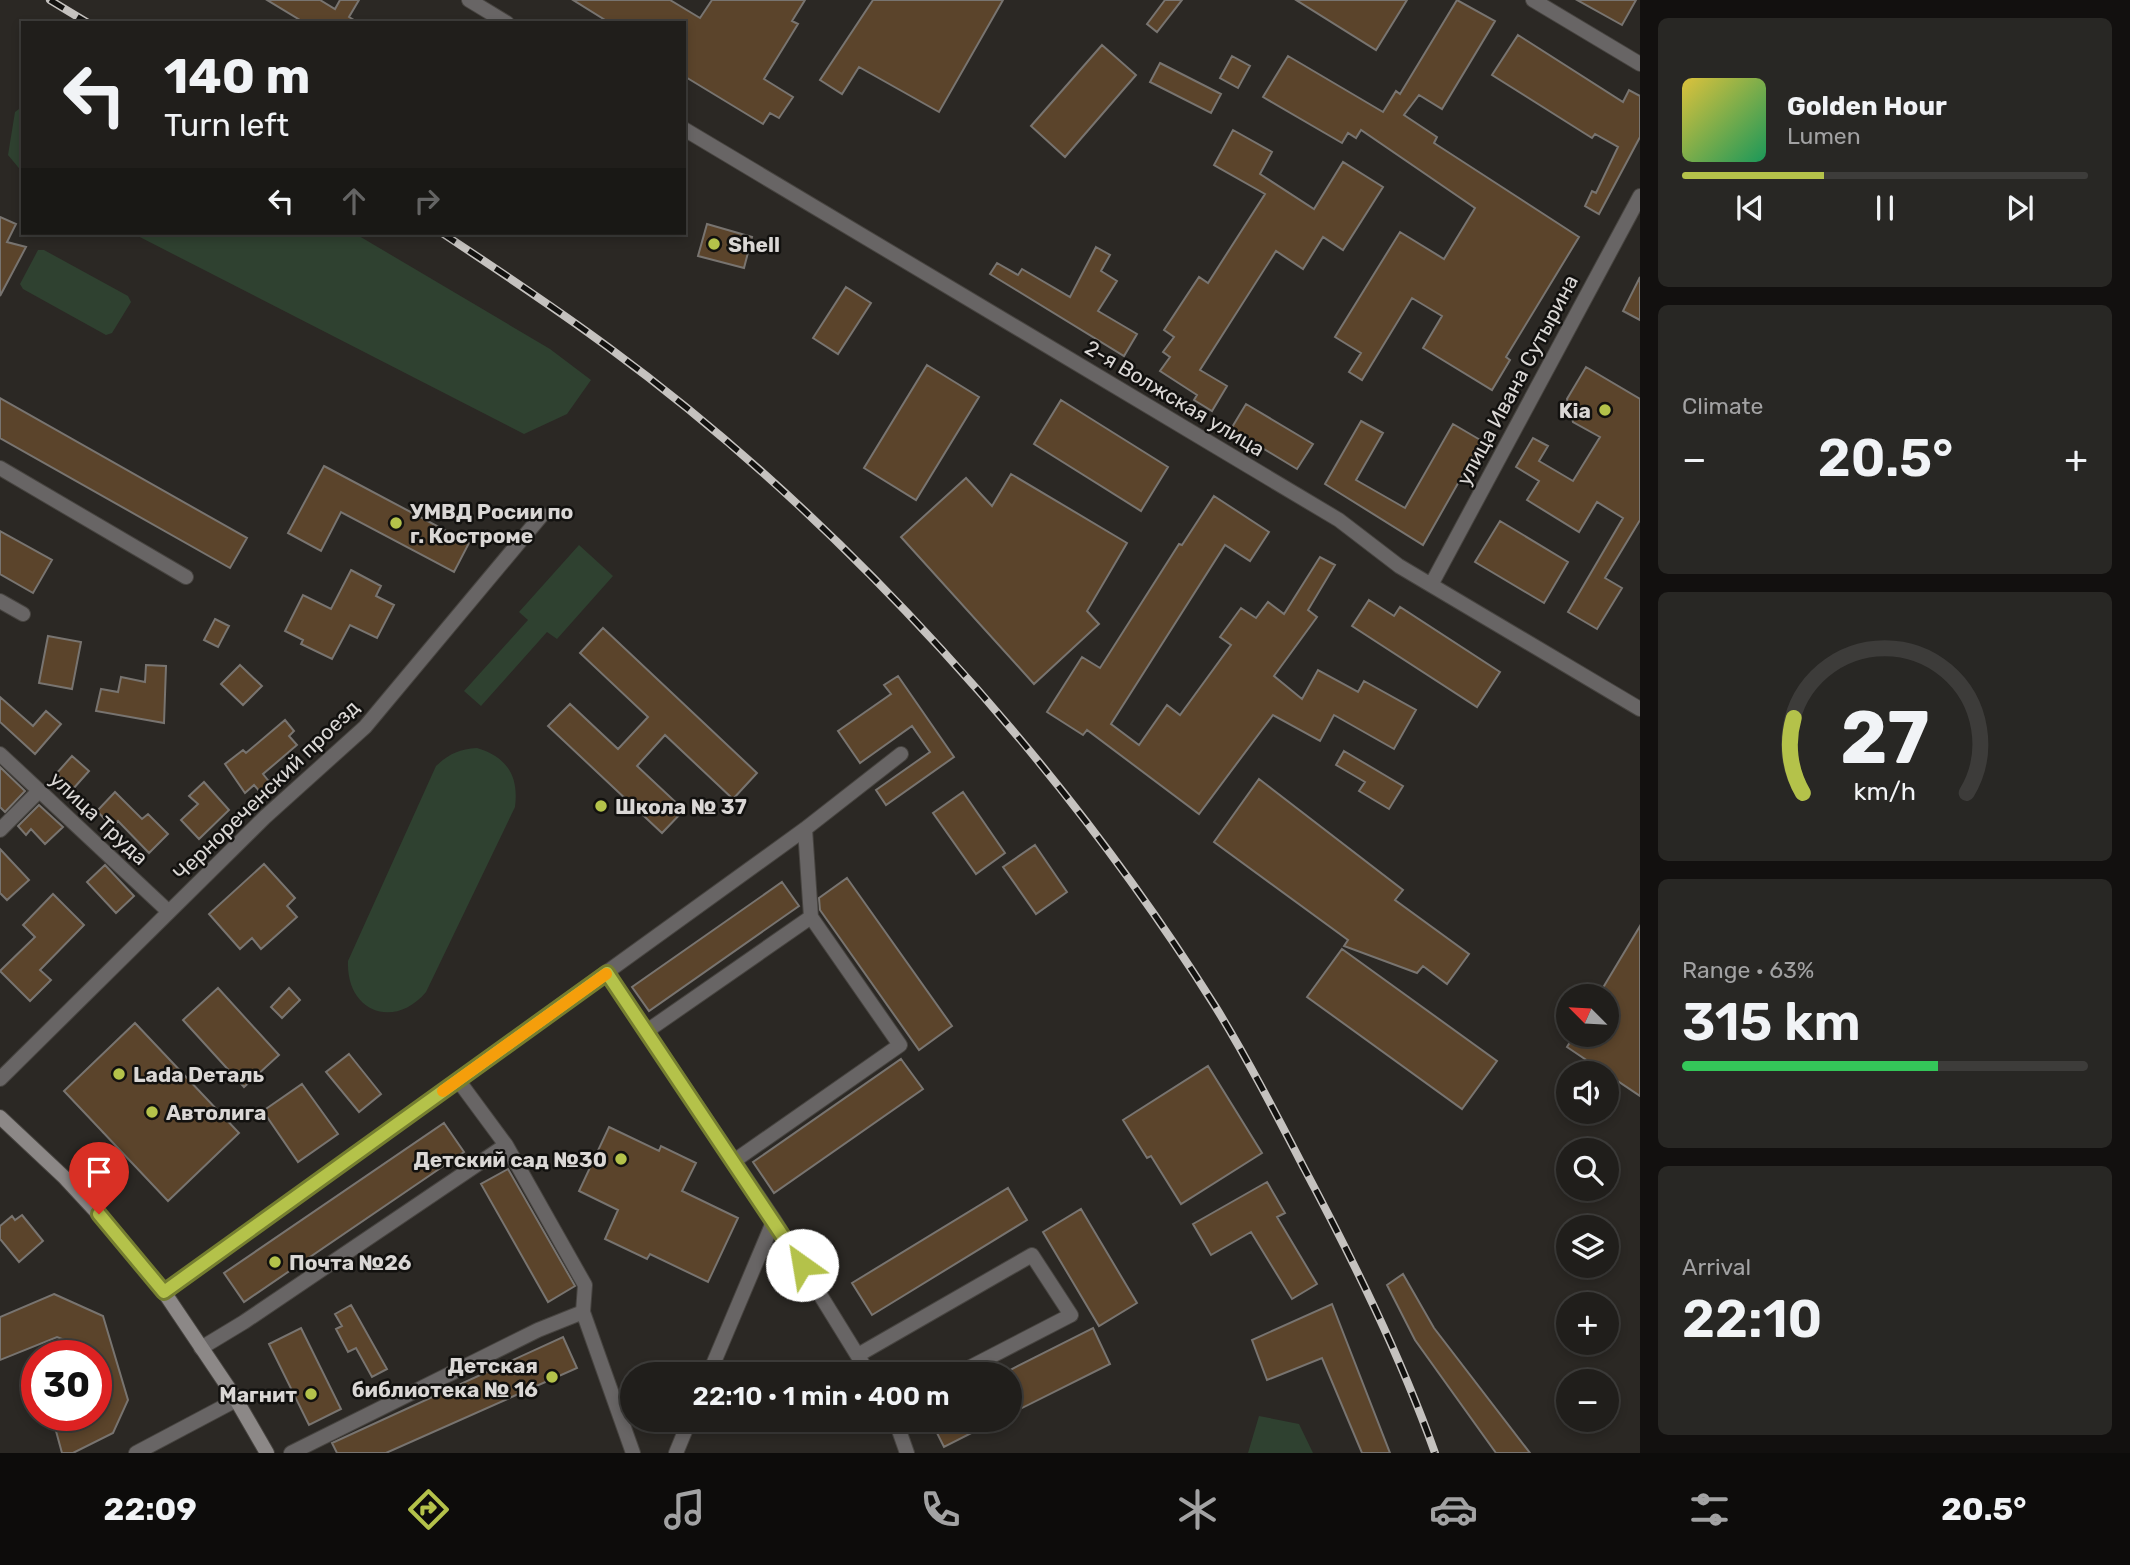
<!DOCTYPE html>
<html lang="en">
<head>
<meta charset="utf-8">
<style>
	body { margin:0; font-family:Rubik,sans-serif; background:#282724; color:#f1f3f6; height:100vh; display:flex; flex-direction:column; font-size:26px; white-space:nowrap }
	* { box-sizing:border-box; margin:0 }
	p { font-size:23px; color:#a2a2a3 }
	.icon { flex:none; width:38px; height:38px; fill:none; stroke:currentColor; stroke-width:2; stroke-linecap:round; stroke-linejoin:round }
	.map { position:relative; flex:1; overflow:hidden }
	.details { display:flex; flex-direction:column; gap:18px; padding:18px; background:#12100f; width:490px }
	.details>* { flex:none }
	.hud { position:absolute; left:21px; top:21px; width:665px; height:214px; border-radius:0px; box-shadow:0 4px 10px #0003,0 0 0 2px #3d3c3a; background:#201e1b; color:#f1f3f6; overflow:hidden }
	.needle { width:46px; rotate:294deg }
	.buttons { position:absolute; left:1556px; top:984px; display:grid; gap:14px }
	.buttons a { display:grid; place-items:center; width:63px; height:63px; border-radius:50%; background:#201e1b; box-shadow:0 4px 10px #0003,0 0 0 2px #3d3c3a; font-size:35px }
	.speed { position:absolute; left:21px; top:1340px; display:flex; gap:14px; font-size:35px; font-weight:700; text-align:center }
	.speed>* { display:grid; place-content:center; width:91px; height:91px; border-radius:50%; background:#201e1b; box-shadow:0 4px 10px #0003,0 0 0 2px #3d3c3a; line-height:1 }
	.speed .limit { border:10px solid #d22; background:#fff; color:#111 }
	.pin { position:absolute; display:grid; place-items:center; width:60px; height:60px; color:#fff; margin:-72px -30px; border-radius:50% 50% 50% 0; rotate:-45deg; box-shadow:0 0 7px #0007 }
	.pin .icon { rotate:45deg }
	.me { position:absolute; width:77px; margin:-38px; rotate:328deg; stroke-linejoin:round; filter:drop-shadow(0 0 5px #0008) }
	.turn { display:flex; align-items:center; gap:24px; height:147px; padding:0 28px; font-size:32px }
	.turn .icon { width:91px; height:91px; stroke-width:2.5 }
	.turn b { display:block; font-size:49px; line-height:60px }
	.lanes { display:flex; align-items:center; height:66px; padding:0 28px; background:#0003; justify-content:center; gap:35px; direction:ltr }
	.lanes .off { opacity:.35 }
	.big { font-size:52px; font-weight:600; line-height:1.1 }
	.details .widget { flex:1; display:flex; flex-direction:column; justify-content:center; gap:10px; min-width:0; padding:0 24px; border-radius:10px; background:#282724 }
	.details .dial { align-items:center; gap:0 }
	.dial svg { height:182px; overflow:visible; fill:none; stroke:#3d3c3a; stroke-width:7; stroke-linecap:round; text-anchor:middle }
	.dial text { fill:#f1f3f6; stroke:none }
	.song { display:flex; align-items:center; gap:21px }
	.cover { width:84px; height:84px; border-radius:10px; background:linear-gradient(135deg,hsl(50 70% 55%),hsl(150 70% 35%)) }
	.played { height:7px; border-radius:4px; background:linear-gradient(90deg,#b4c24a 35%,#3d3c3a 35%) }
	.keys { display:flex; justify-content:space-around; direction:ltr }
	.heat { display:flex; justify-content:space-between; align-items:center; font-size:38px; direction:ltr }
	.charge { height:10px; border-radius:5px; background:linear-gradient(90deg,#34c759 63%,#3d3c3a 0) }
	.trip { position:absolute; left:620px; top:1362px; width:402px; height:70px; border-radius:35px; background:#201e1b; box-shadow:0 4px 10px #0003,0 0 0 2px #3d3c3a; font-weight:600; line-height:70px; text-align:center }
	.dock { display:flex; height:112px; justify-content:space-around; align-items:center; background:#0d0c0b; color:#a2a2a3 }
	.dock .icon { width:49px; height:49px }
	.dock .on { color:#b4c24a }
	.dock b { font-size:32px; color:#f1f3f6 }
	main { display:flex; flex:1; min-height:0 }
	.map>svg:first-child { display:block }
	.green { fill:#2f4130 }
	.building { fill:#5b442b; stroke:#787470; stroke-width:2 }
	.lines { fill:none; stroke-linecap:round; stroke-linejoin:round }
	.minor-casing { stroke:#474440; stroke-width:16 }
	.tertiary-casing { stroke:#474440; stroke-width:16 }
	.secondary-casing { stroke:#474440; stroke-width:16 }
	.minor { stroke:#686565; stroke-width:14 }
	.tertiary { stroke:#686565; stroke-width:14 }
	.secondary { stroke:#8c8887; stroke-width:14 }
	.rail-casing { stroke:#c5c2bf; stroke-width:8 }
	.rail { stroke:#12110f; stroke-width:5; stroke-dasharray:16; stroke-linecap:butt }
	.route-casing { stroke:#757e30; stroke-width:18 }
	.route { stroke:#b4c24a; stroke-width:12 }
	.slow { stroke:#f59e0b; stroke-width:12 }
	.poi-dot { fill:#b4c24a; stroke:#12110f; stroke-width:2.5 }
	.labels { text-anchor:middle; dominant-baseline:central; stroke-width:5; stroke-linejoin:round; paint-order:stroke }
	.poi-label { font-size:21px; font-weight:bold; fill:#dad7d5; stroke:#12110f; text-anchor:start }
	.street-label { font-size:21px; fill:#dad7d5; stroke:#12110f }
</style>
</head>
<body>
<main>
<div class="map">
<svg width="1640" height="1453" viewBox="0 0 1640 1453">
	<rect width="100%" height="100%" fill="#2b2824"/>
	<path class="green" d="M23,106V173L8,155L15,112Z
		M132,233H354L550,349L591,380L567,414L524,434Z
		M38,250H44L128,296L131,302L112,333L106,335L23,289L20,284Z
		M579,545L613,576L557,639L547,632L481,706L464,691L528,620L519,612Z
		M477,748C507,757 519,776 515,807L426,992C394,1030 346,1012 348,961L436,766C449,754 459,749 477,748Z
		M1259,1416L1299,1424L1313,1453H1248Z"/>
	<path class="building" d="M267,0H320L335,9L340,0H359L349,17L359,23H305Z
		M573,0H670L700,18L712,0H805L792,21L798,24L764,79L793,97L779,118L770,113L763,124L684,76V23H610Z
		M873,0H1003L939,112L859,67L842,94L820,80Z
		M1165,0H1182L1157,32L1147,24Z
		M1296,0H1407L1376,50Z
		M1457,0L1495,21L1442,109L1419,95L1404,115L1437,137L1434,143L1579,237L1506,357L1510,360L1492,390L1423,348L1442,316L1412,298L1362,380L1349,372L1361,353L1335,337L1400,232L1444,259L1475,208L1361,130L1356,138L1348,133L1342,143L1263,97L1288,56L1383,112L1396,91L1400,94Z
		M1577,0H1636L1622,25Z
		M1518,35L1623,102L1629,90L1640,96V137L1599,214L1585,206L1592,191L1596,193L1618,147L1595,134L1592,138L1492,75Z
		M1102,45L1136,75L1065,157L1031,126Z
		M1232,56L1250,66L1238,88L1220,78Z
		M1160,63L1221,94L1211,113L1150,82Z
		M1233,130L1272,152L1260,174L1314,209L1343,162L1383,187L1343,250L1323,237L1303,269L1276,251L1200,370L1227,386L1212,411L1194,400L1197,395L1160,371L1170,357L1163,352L1174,337L1164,330L1199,277L1208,283L1265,194L1214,165Z
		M0,217L16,224L7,242L26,247L0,296Z
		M707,224L752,237L744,268L698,256Z
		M1096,247L1110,255L1101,271L1117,281L1098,311L1137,334L1124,356L990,274L997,263L1018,275L1022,269L1070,297Z
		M1640,277V320L1623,311Z
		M846,287L871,303L838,354L813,338Z
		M927,365L979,397L916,500L864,468Z
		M1586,367L1640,399V520L1605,578L1622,588L1597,629L1568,612L1623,518L1597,502L1579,532L1527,500L1539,481L1516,467L1533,438L1548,446L1539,461L1573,481L1600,437L1573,422L1567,399Z
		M0,398L247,538L230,568L0,438Z
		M1061,400L1168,467L1141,511L1034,444Z
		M1246,404L1313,444L1297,469L1231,429Z
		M1361,421L1383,433L1356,480L1405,508L1453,424L1482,441L1423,545L1325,484Z
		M324,466L469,543L454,572L341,512L321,551L288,533Z
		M1011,474L1127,543L1087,611L1099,624L1034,684L901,537L966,478L992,506Z
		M1214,496L1269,532L1250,561L1225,545L1111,724L1139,745L1167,705L1180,715L1231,645L1220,637L1241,608L1256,618L1268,602L1284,614L1320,557L1335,565L1308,610L1317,617L1274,676L1302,699L1318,670L1358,692L1364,681L1416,710L1394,749L1334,715L1320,741L1273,715L1199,814L1087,730L1083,735L1047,712L1082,657L1100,668L1179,544L1182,545Z
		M1500,521L1568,562L1544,603L1475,562Z
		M0,531L52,560L33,593L0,574Z
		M351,570L381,586L376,596L394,605L377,638L350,625L332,659L301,644L303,640L285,631L303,595L331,609Z
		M1369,600L1394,616L1400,607L1500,672L1477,707L1352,626Z
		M215,619L229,626L218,647L204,640Z
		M603,628L757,773L733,799L665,735L637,766L684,810L662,833L548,726L570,704L618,749L648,717L580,653Z
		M48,636L81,642L72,689L39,683Z
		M146,665L166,666L164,723L96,711L101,689L118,692L121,677L145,682Z
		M240,665L262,686L243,705L221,684Z
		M898,676L954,757L886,805L876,790L930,752L912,726L860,763L838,731L891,694L884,685Z
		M0,697L33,726L46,711L61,724L35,754L0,722Z
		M285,720L294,731L289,736L297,745L263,774L271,784L260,792L254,785L245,793L225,764L243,750L246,753Z
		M1344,751L1403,786L1389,809L1359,791L1365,782L1336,765Z
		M72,756L89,771L73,789L56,774Z
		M0,767L25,791L5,812L0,807Z
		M1259,779L1403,890L1395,900L1469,954L1447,984L1423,966L1417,973L1344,946L1348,940L1214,842Z
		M204,782L229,810L199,839L181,820L198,804L189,796Z
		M115,792L142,819L148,814L168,834L149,853L118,821L112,827L97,811Z
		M963,792L1005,853L976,874L933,813Z
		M39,805L63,827L45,844L31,829L26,835L18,826Z
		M1035,845L1067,892L1036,914L1003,867Z
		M0,849L29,880L7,900L0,893Z
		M264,864L295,898L287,906L297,917L261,949L252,938L240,949L209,914Z
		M105,865L134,896L116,913L87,882Z
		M847,878L952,1026L919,1050L820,910L819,898Z
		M782,882L799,906L649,1011L632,987Z
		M53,894L84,925L40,970L51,980L30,1001L0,971L35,937L23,925Z
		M1640,926V1096L1567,1047L1575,1034H1606V996H1598Z
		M1342,949L1497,1061L1462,1109L1307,997Z
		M218,988L279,1055L244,1087L183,1020Z
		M289,988L300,1000L282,1018L271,1007Z
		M135,1023L239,1133L168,1201L64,1091Z
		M349,1054L381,1094L359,1112L326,1072Z
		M901,1059L923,1089L774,1193L753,1162Z
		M1208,1066L1262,1153L1181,1204L1151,1156L1147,1158L1123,1120Z
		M302,1084L338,1134L298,1162L263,1111Z
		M444,1123L464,1152L244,1302L224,1273Z
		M609,1127L659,1151L661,1146L696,1163L682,1191L738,1218L708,1282L650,1254L647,1259L605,1239L618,1210L579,1191Z
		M508,1169L575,1286L548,1302L481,1184Z
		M1267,1182L1285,1213L1277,1217L1317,1284L1292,1299L1251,1232L1211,1255L1193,1224Z
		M1008,1188L1027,1220L872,1315L852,1283Z
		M1081,1209L1137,1303L1099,1326L1043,1232Z
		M22,1215L43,1241L19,1262L0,1239V1226L12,1216L15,1220Z
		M1403,1274L1434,1328L1530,1453H1496L1415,1340L1387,1285Z
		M54,1294L103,1316L128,1400L113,1433L73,1453H62L53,1420L60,1416H96V1356H76L73,1343L57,1337L0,1360V1317Z
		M1332,1304L1390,1453H1362L1322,1358L1267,1380L1252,1340Z
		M351,1305L387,1369L372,1377L356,1348L348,1352L336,1329L342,1326L335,1314Z
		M301,1328L341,1409L309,1425L269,1344Z
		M1093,1328L1110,1364L1010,1414V1370Z
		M563,1337L577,1368L386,1453H337L332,1443Z
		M930,1419H999L944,1447Z"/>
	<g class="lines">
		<g class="minor-casing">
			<path id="minor" d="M1533,0L1640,64
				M0,468L186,577
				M0,601L23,614
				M0,754L169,912
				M805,829L811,917
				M0,830L39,791
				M607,973L774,1220
				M647,1031L811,917L900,1045L734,1161
				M0,1079L265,817L365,727L542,515
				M458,1080L506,1145L585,1285L583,1312L633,1453
				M164,1292L805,829L901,754
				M201,1348L244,1322L506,1145
				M858,1355L1032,1255L1071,1315L957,1374
				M709,1374L774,1220L869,1374
				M895,1419L907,1453
				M136,1453L236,1400
				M291,1453L538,1330L583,1312
				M676,1453L690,1419"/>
		</g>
		<g class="tertiary-casing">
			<path id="tertiary" d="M469,0L507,23
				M684,129L1339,520L1399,566L1640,709
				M1431,585L1640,196"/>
		</g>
		<g class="secondary-casing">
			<path id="secondary" d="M0,1117L65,1178L115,1232L164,1292L234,1396L267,1453"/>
		</g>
		<use href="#minor" class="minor"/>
		<use href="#tertiary" class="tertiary"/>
		<use href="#secondary" class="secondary"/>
		<g class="rail-casing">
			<path id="rail" d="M50,0L88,23
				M442,233C498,270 554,307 608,347C840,517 1062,763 1215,1006C1247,1058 1276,1114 1304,1168C1353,1260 1400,1355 1435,1453"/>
		</g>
		<use href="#rail" class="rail"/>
	</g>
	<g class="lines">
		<g class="route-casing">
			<path id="route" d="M99,1214L164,1292L607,973L802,1265"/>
		</g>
		<use href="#route" class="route"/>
		<path class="slow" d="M443,1091L606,974"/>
	</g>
	<g class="poi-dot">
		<circle cx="714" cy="244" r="7"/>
		<circle cx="1605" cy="410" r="7"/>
		<circle cx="396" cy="523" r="7"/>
		<circle cx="601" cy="806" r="7"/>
		<circle cx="119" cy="1074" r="7"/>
		<circle cx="152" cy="1112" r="7"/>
		<circle cx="621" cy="1159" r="7"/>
		<circle cx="275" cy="1262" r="7"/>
		<circle cx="552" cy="1377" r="7"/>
		<circle cx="311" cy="1394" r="7"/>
	</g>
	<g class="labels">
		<g class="poi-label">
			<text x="728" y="244">Shell</text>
			<text x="1591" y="410" text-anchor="end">Kia</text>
			<text x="410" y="511">УМВД Росии по<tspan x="410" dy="24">г. Костроме</tspan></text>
			<text x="615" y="806">Школа № 37</text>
			<text x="133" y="1074">Lada Dеталь</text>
			<text x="166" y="1112">Автолига</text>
			<text x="607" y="1159" text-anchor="end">Детский сад №30</text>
			<text x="289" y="1262">Почта №26</text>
			<text x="538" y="1365" text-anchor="end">Детская<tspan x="538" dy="24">библиотека № 16</tspan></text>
			<text x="297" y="1394" text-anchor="end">Магнит</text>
		</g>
		<g class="street-label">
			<text transform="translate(1517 380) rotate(-62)">улица Ивана Сутырина</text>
			<text transform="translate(1175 398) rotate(31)">2-я Волжская улица</text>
			<text transform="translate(266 790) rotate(-44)">Чернореченский проезд</text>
			<text transform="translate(99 818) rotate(43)">улица Труда</text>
		</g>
	</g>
</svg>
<div class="buttons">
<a><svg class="needle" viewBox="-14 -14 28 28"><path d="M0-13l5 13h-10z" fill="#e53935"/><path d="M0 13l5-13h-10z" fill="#a2a2a3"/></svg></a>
<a><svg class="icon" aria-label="sound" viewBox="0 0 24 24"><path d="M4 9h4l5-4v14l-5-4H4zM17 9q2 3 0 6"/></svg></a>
<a><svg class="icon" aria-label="search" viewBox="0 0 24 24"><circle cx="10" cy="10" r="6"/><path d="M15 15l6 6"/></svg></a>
<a><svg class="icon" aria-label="layers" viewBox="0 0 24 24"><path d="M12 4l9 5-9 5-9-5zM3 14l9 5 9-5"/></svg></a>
<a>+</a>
<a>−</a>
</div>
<div class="speed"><div class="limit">30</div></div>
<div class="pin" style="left:99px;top:1214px;background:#d93025"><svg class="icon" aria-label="arrive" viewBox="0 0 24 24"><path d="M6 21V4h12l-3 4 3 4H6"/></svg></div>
<svg class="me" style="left:802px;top:1265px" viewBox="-20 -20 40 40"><circle r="19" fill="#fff"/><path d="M0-13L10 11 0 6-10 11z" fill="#b4c24a"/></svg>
<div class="trip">22:10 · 1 min · 400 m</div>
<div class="hud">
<div class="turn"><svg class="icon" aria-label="left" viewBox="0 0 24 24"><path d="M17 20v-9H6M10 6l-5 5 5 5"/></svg><div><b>140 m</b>Turn left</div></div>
<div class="lanes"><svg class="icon" aria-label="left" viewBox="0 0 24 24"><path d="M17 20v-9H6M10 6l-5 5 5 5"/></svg><svg class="icon off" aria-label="ahead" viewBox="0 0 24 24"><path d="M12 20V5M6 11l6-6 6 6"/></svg><svg class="icon off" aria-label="right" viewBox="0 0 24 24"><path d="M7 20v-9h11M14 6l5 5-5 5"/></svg></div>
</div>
</div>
<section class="details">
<div class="widget">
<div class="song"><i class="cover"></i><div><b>Golden Hour</b><p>Lumen</p></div></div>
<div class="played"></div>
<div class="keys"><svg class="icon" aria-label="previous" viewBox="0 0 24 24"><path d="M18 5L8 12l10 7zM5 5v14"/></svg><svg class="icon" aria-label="pause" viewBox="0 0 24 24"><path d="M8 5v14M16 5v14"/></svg><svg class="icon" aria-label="next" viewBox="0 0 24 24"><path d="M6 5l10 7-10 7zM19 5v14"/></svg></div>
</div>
<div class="widget"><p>Climate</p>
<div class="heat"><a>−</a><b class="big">20.5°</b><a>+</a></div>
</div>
<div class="widget dial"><svg viewBox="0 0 100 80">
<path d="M14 69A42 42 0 1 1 86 69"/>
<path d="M14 69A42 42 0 0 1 10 36" stroke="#b4c24a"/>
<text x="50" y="56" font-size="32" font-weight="700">27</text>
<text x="50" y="72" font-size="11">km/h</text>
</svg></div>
<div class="widget"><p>Range · 63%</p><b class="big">315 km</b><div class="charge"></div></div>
<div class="widget"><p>Arrival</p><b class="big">22:10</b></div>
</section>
</main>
<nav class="dock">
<b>22:09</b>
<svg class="icon on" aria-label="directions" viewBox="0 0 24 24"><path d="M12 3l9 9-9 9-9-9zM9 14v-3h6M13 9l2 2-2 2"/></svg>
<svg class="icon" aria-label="music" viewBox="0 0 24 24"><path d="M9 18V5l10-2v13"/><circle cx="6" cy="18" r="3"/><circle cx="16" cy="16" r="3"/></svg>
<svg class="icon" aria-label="phone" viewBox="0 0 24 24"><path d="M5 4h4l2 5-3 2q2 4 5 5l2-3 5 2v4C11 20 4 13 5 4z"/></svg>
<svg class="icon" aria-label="climate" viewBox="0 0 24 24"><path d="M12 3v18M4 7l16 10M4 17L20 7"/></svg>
<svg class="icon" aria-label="car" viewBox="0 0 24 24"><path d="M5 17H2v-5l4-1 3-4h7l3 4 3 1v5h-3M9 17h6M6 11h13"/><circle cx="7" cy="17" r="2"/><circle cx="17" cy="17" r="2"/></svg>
<svg class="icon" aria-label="filters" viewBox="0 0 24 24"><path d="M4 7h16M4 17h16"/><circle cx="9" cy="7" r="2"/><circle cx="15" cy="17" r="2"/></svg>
<b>20.5°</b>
</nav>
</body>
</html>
